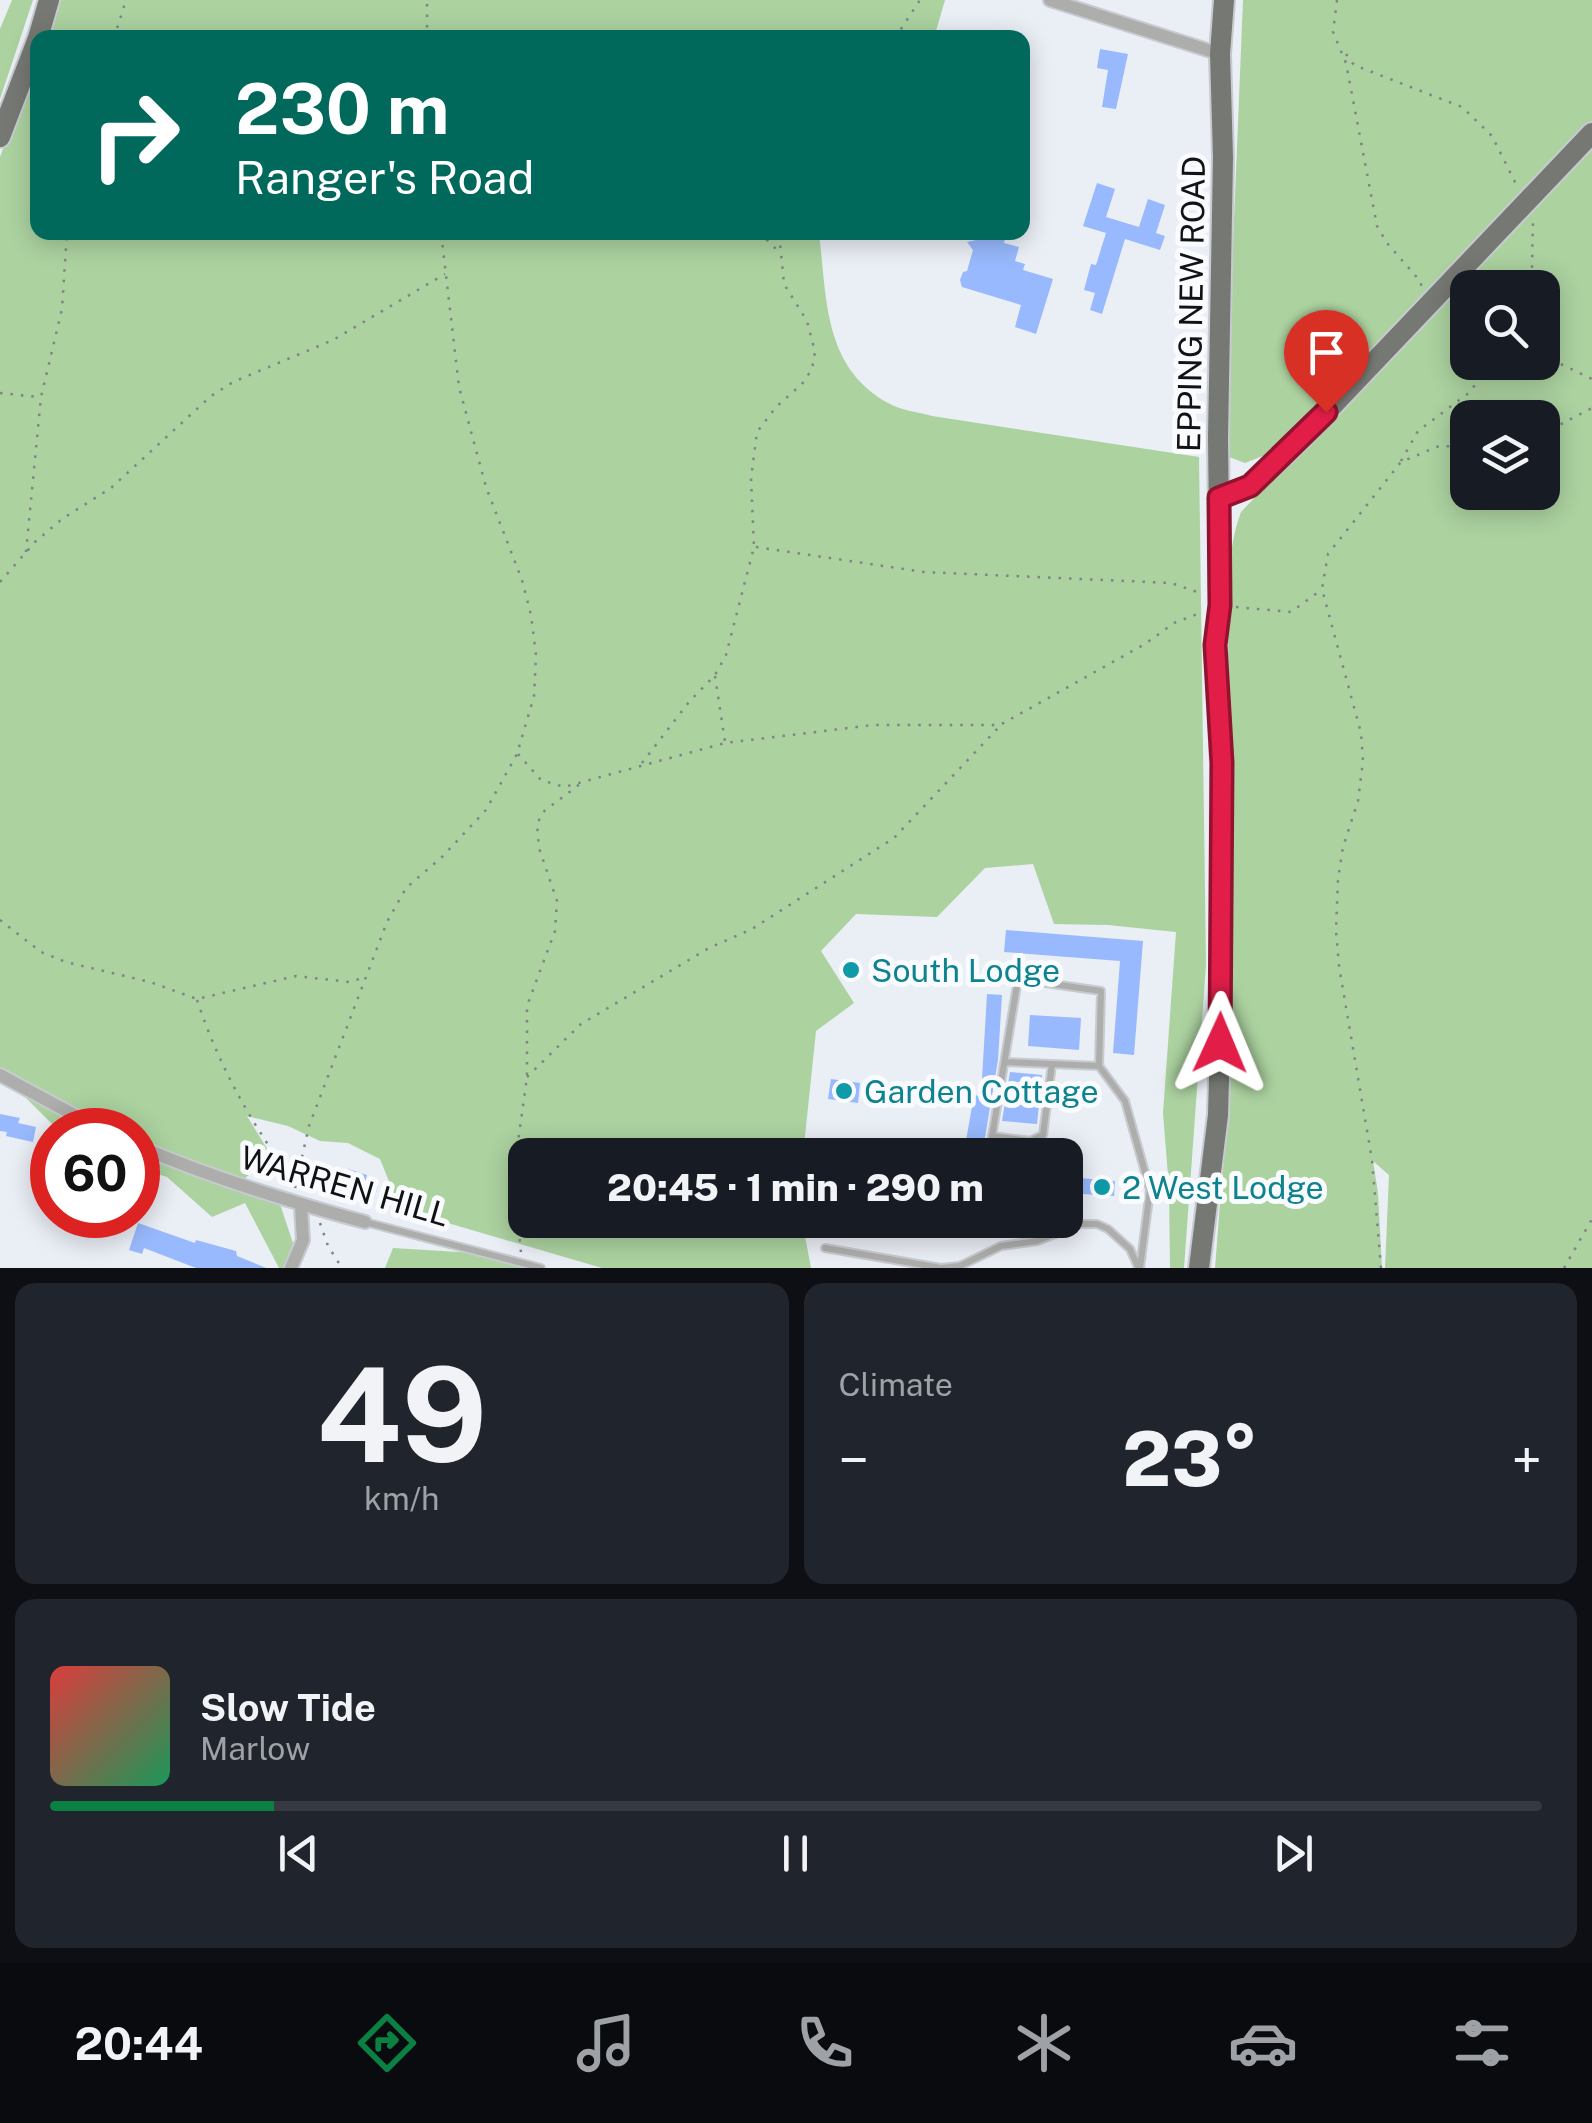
<!DOCTYPE html>
<html lang="en">
<head>
<meta charset="utf-8">
<style>
	body { margin:0; font-family:"Public Sans",sans-serif; background:#20242c; color:#f1f3f6; height:100vh; display:flex; flex-direction:column; font-size:38px; white-space:nowrap }
	* { box-sizing:border-box; margin:0 }
	p { font-size:32px; color:#9ea1a6 }
	.icon { flex:none; width:55px; height:55px; fill:none; stroke:currentColor; stroke-width:2; stroke-linecap:round; stroke-linejoin:round }
	.map { position:relative; height:1268px; overflow:hidden }
	.side { display:flex; flex-direction:column; gap:15px; padding:15px; background:#0d0f14; flex:1 }
	.side>* { flex:none }
	.banner { position:absolute; left:30px; top:30px; width:1000px; height:210px; border-radius:20px; box-shadow:0 5px 25px #0003; background:#00695c; color:#fff; overflow:hidden }
	.fabs { position:absolute; left:1450px; top:270px; display:grid; gap:20px }
	.fabs a { display:grid; place-items:center; width:110px; height:110px; border-radius:20px; background:#171b24; box-shadow:0 5px 25px #0003; font-size:50px }
	.speed { position:absolute; left:30px; top:1108px; display:flex; gap:20px; font-size:50px; font-weight:700; text-align:center }
	.speed>* { display:grid; place-content:center; width:130px; height:130px; border-radius:50%; background:#171b24; box-shadow:0 5px 25px #0003; line-height:1 }
	.speed .limit { border:15px solid #d22; background:#fff; color:#111 }
	.pin { position:absolute; display:grid; place-items:center; width:85px; height:85px; color:#fff; margin:-102px -42px; border-radius:50% 50% 50% 0; rotate:-45deg; box-shadow:0 0 10px #0007 }
	.pin .icon { rotate:45deg }
	.me { position:absolute; width:110px; margin:-55px; rotate:1deg; stroke-linejoin:round; filter:drop-shadow(0 0 8px #0008) }
	.turn { display:flex; align-items:center; gap:35px; height:210px; padding:0 40px; font-size:45px }
	.turn .icon { width:130px; height:130px; stroke-width:2.5 }
	.turn b { display:block; font-size:70px; line-height:85px }
	.big { font-size:75px; font-weight:800; line-height:1.1 }
	.side .card { flex:1; display:flex; flex-direction:column; justify-content:center; gap:15px; min-width:0; padding:0 35px; border-radius:20px; background:#20242c }
	.side .dial { align-items:center; gap:0 }
	.dial b { font-size:130px; line-height:1 }
	.song { display:flex; align-items:center; gap:30px }
	.cover { width:120px; height:120px; border-radius:15px; background:linear-gradient(135deg,hsl(0 70% 55%),hsl(150 70% 35%)) }
	.played { height:10px; border-radius:5px; background:linear-gradient(90deg,#0b8043 15%,#363941 15%) }
	.keys { display:flex; justify-content:space-around; direction:ltr }
	.heat { display:flex; justify-content:space-between; align-items:center; font-size:55px; direction:ltr }
	.side .tiles { flex:1; display:grid; gap:15px; grid-template-columns:1fr 1fr }
	.card:last-child { grid-column:span 2 }
	.trip { position:absolute; left:508px; top:1138px; width:575px; height:100px; border-radius:20px; background:#171b24; box-shadow:0 5px 25px #0003; font-weight:800; line-height:100px; text-align:center }
	.tab-bar { display:flex; height:160px; justify-content:space-around; align-items:center; background:#090b0e; color:#9ea1a6 }
	.tab-bar .icon { width:70px; height:70px }
	.tab-bar .on { color:#0b8043 }
	.tab-bar b { font-size:45px; color:#f1f3f6 }
	.map>svg:first-child { display:block }
	.green { fill:#acd2a0; fill-rule:evenodd }
	.building { fill:#98b9fd }
	.lines { fill:none; stroke-linecap:round; stroke-linejoin:round }
	.lane-casing { stroke:#c7cbd1; stroke-width:10 }
	.street-casing { stroke:#c7cbd1; stroke-width:16 }
	.primary-casing { stroke:#c7cbd1; stroke-width:24 }
	.path { stroke:#818388; stroke-width:2.5; stroke-dasharray:2.5 8; stroke-linecap:butt }
	.lane { stroke:#adaeab; stroke-width:6 }
	.street { stroke:#adaeab; stroke-width:12 }
	.primary { stroke:#767973; stroke-width:20 }
	.route-casing { stroke:#92132f; stroke-width:25 }
	.route { stroke:#e11d48; stroke-width:18 }
	.culture-dot { fill:#0f9aa8; stroke:#fafbfe; stroke-width:4 }
	.labels { text-anchor:middle; dominant-baseline:central; stroke-width:10; stroke-linejoin:round; paint-order:stroke }
	.street-label { font-size:32px; fill:#111214; stroke:#fafbfe }
	.culture-label { font-size:32px; fill:#0d838f; stroke:#fafbfe; text-anchor:start }
</style>
</head>
<body>
<div class="map">
<svg width="1592" height="1268" viewBox="0 0 1592 1268">
	<rect width="100%" height="100%" fill="#eaeef5"/>
	<path class="green" d="M12,0H33L0,99V29Z
		M59,0H945L934,38H45Z
		M1243,0H1592V122L1275,451L1245,463L1229,457L1225,442Z
		M37,57L38,232L819,233C827,298 823,367 888,403C900,410 918,412 932,416L1199,457L1206,965L1184,1268H1170L1169,1188L1163,1113L1176,932L1108,925L1054,924L1033,864L985,868L937,917L856,914L821,951L854,1003L816,1031L803,1155H525V1220H802L811,1268H602L400,1209L380,1159L348,1143L320,1141L288,1126L247,1116L271,1155L243,1180L278,1198L293,1243L284,1268H279L245,1203L212,1217L167,1177L138,1168V1130H58L0,1072V157Z
		M1592,150V1268H1385L1389,1175L1373,1161L1378,1193L1382,1268H1215C1223,1167 1231,1066 1231,965C1232,862 1227,758 1228,655C1229,607 1224,557 1241,512L1513,227ZM1468,288H1542V362H1468ZM1468,418H1542V492H1468Z
		M393,1248L475,1253L528,1268H385Z"/>
	<path class="building" d="M1100,49L1128,54L1116,109L1102,107L1108,70L1097,68Z
		M1097,183L1115,189L1106,217L1139,227L1148,199L1165,205L1156,233L1165,236L1160,250L1125,239L1102,314L1090,310L1095,293L1084,290L1091,264L1096,265L1106,233L1083,226Z
		M977,235L1005,239L1004,243L1019,247L1015,261L1025,264L1023,270L1053,279L1036,334L1015,327L1021,305L962,287L960,280L963,272L967,271L973,250L967,242L976,240Z
		M1006,930L1143,941L1134,1055L1113,1053L1120,961L1004,952Z
		M987,994L1002,995L998,1060L982,1155L964,1152L974,1095L981,1096Z
		M1030,1015L1081,1018L1079,1050L1028,1046Z
		M1010,1072L1042,1075L1037,1124L1002,1121Z
		M831,1079L860,1083L858,1103L828,1099Z
		M0,1114L20,1118L18,1123L36,1127L33,1142L6,1136L7,1132L0,1131Z
		M348,1169L367,1175L365,1183L378,1186L374,1199L328,1187L332,1174L345,1178Z
		M1067,1177L1115,1181L1114,1196L1066,1193Z
		M138,1223L195,1243L196,1240L236,1251L237,1256L266,1268H196L144,1248L142,1254L129,1250Z"/>
	<g class="lines">
		<g class="lane-casing">
			<path id="lane" d="M1005,1062L1099,1066
				M992,1136L1030,1141L1043,1135L1052,1064
				M989,1155L1018,979L1101,991L1099,1066L1125,1101L1150,1190L1140,1268
				M365,1222L541,1268
				M922,1233L952,1220
				M825,1248L941,1268L960,1266L1001,1246L1037,1241L1080,1224H1097L1108,1229L1130,1249L1138,1267"/>
		</g>
		<g class="street-casing">
			<path id="street" d="M1050,0L1220,54
				M0,1075L102,1130
				M138,1146C212,1178 287,1201 365,1222
				M291,1268L303,1240L301,1207"/>
		</g>
		<g class="primary-casing">
			<path id="primary" d="M38,38L49,0
				M0,137L38,38
				M1219,498L1250,486L1295,445L1592,133
				M1199,1268L1218,1115L1220,1043L1221,763L1215,645L1220,605L1218,438L1223,157L1220,54L1224,0"/>
		</g>
		<path class="path" d="M1337,0L1333,32L1346,63L1377,226L1387,243L1421,282V288
			M114,38L126,0
			M427,38V0
			M895,38L920,0
			M1346,54L1354,65L1462,107L1492,136L1517,186
			M759,232L776,249
			M1526,288L1532,267L1533,220
			M1542,355L1592,379
			M0,393L38,397
			M1542,434L1592,408
			M1401,461L1418,431L1470,392L1491,362
			M756,547L924,572L1171,583L1203,594
			M26,552L41,397L62,309L67,232
			M0,582L35,542L62,519L111,488L211,396L233,382L333,340L445,274
			M1236,607L1291,612L1321,590
			M715,676L725,742
			M518,754L541,780L564,787L725,743L873,725H1000L1145,644L1174,623L1200,613
			M642,763L689,702L715,675L726,655L754,547L751,478L757,432L776,407L802,384L812,369L815,352L807,321L784,284L779,232
			M0,920L41,952L66,962L150,982L197,999L296,976L349,982L366,977
			M197,1000C218,1063 248,1118 287,1172L297,1176
			M527,1077L581,1024L709,948L752,929L894,838L999,727
			M295,1188L309,1126L387,922L406,888L442,857L486,810L517,754L534,696L536,655L531,615L522,580L486,487L459,387L441,232
			M320,1223L328,1246L342,1268
			M521,1252L513,1178L527,1077V1006L555,931L557,901L539,848L537,824L543,812L580,784
			M1381,1268L1372,1160L1339,966L1336,931L1338,879L1343,847L1358,801L1363,761L1361,733L1322,589L1328,554L1401,462L1439,446L1468,447
			M1564,1268L1592,1219"/>
		<use href="#lane" class="lane"/>
		<use href="#street" class="street"/>
		<use href="#primary" class="primary"/>
	</g>
	<g class="lines">
		<g class="route-casing">
			<path id="route" d="M1220,1043L1222,763L1215,645L1220,605L1219,498L1250,486L1326,412"/>
		</g>
		<use href="#route" class="route"/>
	</g>
	<g class="culture-dot">
		<circle cx="851" cy="970" r="10"/>
		<circle cx="844" cy="1091" r="10"/>
		<circle cx="1102" cy="1187" r="10"/>
	</g>
	<g class="labels">
		<g class="street-label">
			<text transform="translate(1191 304) rotate(-89)">EPPING NEW ROAD</text>
			<text transform="translate(345 1186) rotate(16)">WARREN HILL</text>
		</g>
		<g class="culture-label">
			<text x="871" y="970">South Lodge</text>
			<text x="864" y="1091">Garden Cottage</text>
			<text x="1122" y="1187">2 West Lodge</text>
		</g>
	</g>
</svg>
<div class="fabs">
<a><svg class="icon" aria-label="search" viewBox="0 0 24 24"><circle cx="10" cy="10" r="6"/><path d="M15 15l6 6"/></svg></a>
<a><svg class="icon" aria-label="layers" viewBox="0 0 24 24"><path d="M12 4l9 5-9 5-9-5zM3 14l9 5 9-5"/></svg></a>
</div>
<div class="speed"><div class="limit">60</div></div>
<div class="pin" style="left:1326px;top:412px;background:#d93025"><svg class="icon" aria-label="arrive" viewBox="0 0 24 24"><path d="M6 21V4h12l-3 4 3 4H6"/></svg></div>
<svg class="me" style="left:1220px;top:1043px" viewBox="-20 -20 40 40"><path d="M0-17L14 15 0 8-14 15z" fill="#e11d48" stroke="#fff" stroke-width="4"/></svg>
<div class="trip">20:45 · 1 min · 290 m</div>
<div class="banner">
<div class="turn"><svg class="icon" aria-label="right" viewBox="0 0 24 24"><path d="M7 20v-9h11M14 6l5 5-5 5"/></svg><div><b>230 m</b>Ranger's Road</div></div>
</div>
</div>
<section class="side">
<div class="tiles">
<div class="card dial"><b>49</b><p>km/h</p></div>
<div class="card"><p>Climate</p>
<div class="heat"><a>−</a><b class="big">23°</b><a>+</a></div>
</div>
<div class="card">
<div class="song"><i class="cover"></i><div><b>Slow Tide</b><p>Marlow</p></div></div>
<div class="played"></div>
<div class="keys"><svg class="icon" aria-label="previous" viewBox="0 0 24 24"><path d="M18 5L8 12l10 7zM5 5v14"/></svg><svg class="icon" aria-label="pause" viewBox="0 0 24 24"><path d="M8 5v14M16 5v14"/></svg><svg class="icon" aria-label="next" viewBox="0 0 24 24"><path d="M6 5l10 7-10 7zM19 5v14"/></svg></div>
</div>
</div>
</section>
<nav class="tab-bar">
<b>20:44</b>
<svg class="icon on" aria-label="directions" viewBox="0 0 24 24"><path d="M12 3l9 9-9 9-9-9zM9 14v-3h6M13 9l2 2-2 2"/></svg>
<svg class="icon" aria-label="music" viewBox="0 0 24 24"><path d="M9 18V5l10-2v13"/><circle cx="6" cy="18" r="3"/><circle cx="16" cy="16" r="3"/></svg>
<svg class="icon" aria-label="phone" viewBox="0 0 24 24"><path d="M5 4h4l2 5-3 2q2 4 5 5l2-3 5 2v4C11 20 4 13 5 4z"/></svg>
<svg class="icon" aria-label="climate" viewBox="0 0 24 24"><path d="M12 3v18M4 7l16 10M4 17L20 7"/></svg>
<svg class="icon" aria-label="car" viewBox="0 0 24 24"><path d="M5 17H2v-5l4-1 3-4h7l3 4 3 1v5h-3M9 17h6M6 11h13"/><circle cx="7" cy="17" r="2"/><circle cx="17" cy="17" r="2"/></svg>
<svg class="icon" aria-label="filters" viewBox="0 0 24 24"><path d="M4 7h16M4 17h16"/><circle cx="9" cy="7" r="2"/><circle cx="15" cy="17" r="2"/></svg>
</nav>
</body>
</html>
